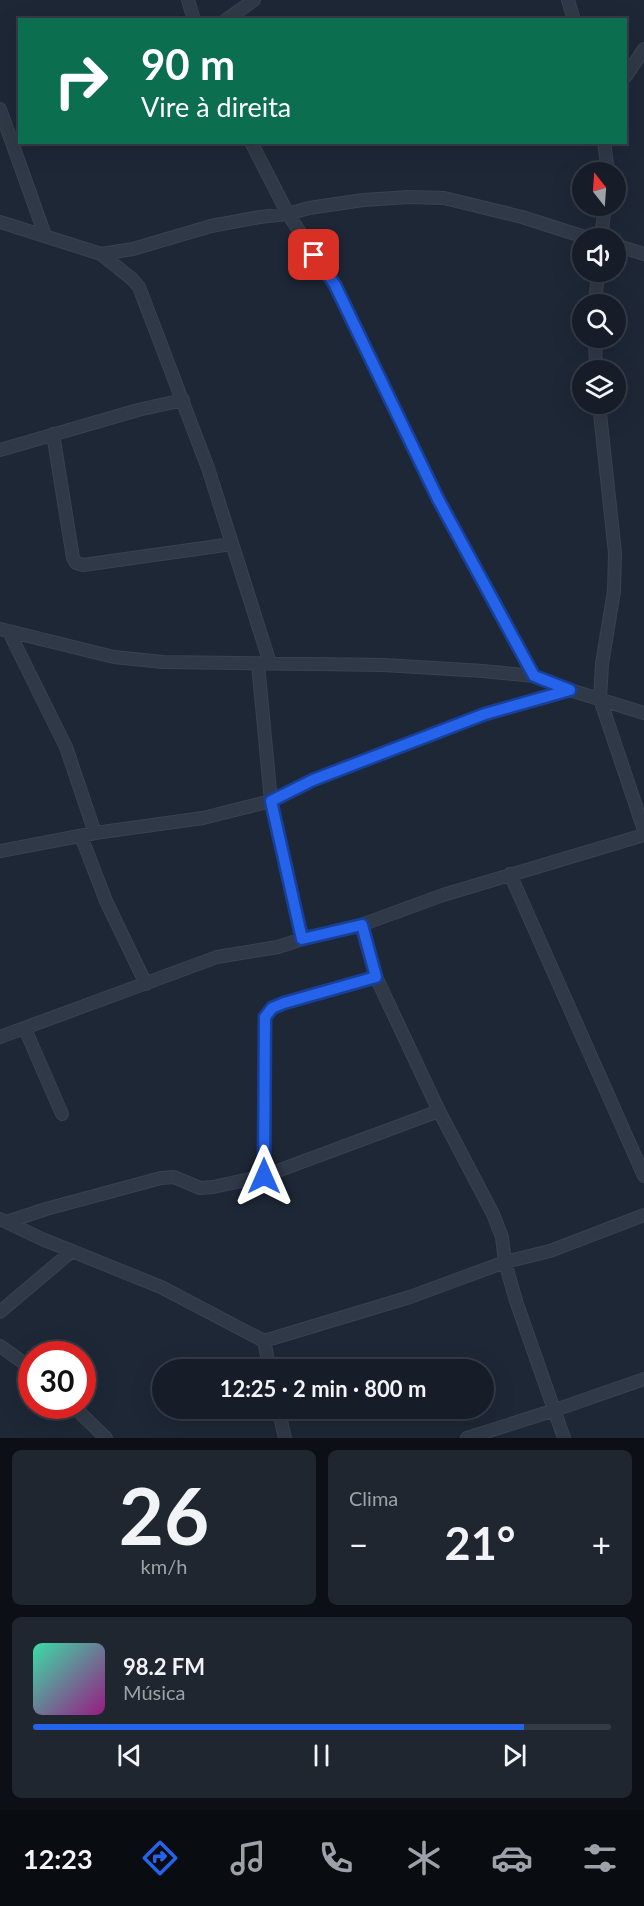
<!DOCTYPE html>
<html lang="pt">
<head>
<meta charset="utf-8">
<style>
	body { margin:0; font-family:Lato,sans-serif; background:#1f2630; color:#f1f3f6; height:100vh; display:flex; flex-direction:column; font-size:22px; white-space:nowrap }
	* { box-sizing:border-box; margin:0 }
	p { font-size:20px; color:#9ea2a8 }
	.icon { flex:none; width:33px; height:33px; fill:none; stroke:currentColor; stroke-width:2; stroke-linecap:round; stroke-linejoin:round }
	.map { position:relative; height:1438px; overflow:hidden }
	.panel { display:flex; flex-direction:column; gap:12px; padding:12px; background:#0c1016; flex:1 }
	.panel>* { flex:none }
	.banner { position:absolute; left:18px; top:18px; width:609px; height:126px; border-radius:0px; box-shadow:0 6px 24px #0002,0 0 0 2px #353b45; background:#0b6e4f; color:#fff; overflow:hidden }
	.needle { width:39px; rotate:343deg }
	.tools { position:absolute; left:572px; top:162px; display:grid; gap:12px }
	.tools a { display:grid; place-items:center; width:54px; height:54px; border-radius:50%; background:#161d28; box-shadow:0 6px 24px #0002,0 0 0 2px #353b45; font-size:30px }
	.speed { position:absolute; left:18px; top:1341px; display:flex; gap:12px; font-size:30px; font-weight:700; text-align:center }
	.speed>* { display:grid; place-content:center; width:78px; height:78px; border-radius:50%; background:#161d28; box-shadow:0 6px 24px #0002,0 0 0 2px #353b45; line-height:1 }
	.speed .limit { border:9px solid #d22; background:#fff; color:#111 }
	.pin { position:absolute; display:grid; place-items:center; width:51px; height:51px; color:#fff; margin:-26px; border-radius:12px; box-shadow:0 3px 9px #0006 }
	.me { position:absolute; width:66px; margin:-33px; rotate:0deg; stroke-linejoin:round; filter:drop-shadow(0 0 4px #0008) }
	.turn { display:flex; align-items:center; gap:21px; height:126px; padding:0 24px; font-size:27px }
	.turn .icon { width:78px; height:78px; stroke-width:2.5 }
	.turn b { display:block; font-size:42px; line-height:51px }
	.big { font-size:45px; font-weight:700; line-height:1.1 }
	.panel .tile { flex:1; display:flex; flex-direction:column; justify-content:center; gap:9px; min-width:0; padding:0 21px; border-radius:9px; background:#1f2630 }
	.panel .dial { align-items:center; gap:0 }
	.dial b { font-size:78px; line-height:1 }
	.song { display:flex; align-items:center; gap:18px }
	.cover { width:72px; height:72px; border-radius:9px; background:linear-gradient(135deg,hsl(160 70% 55%),hsl(310 70% 35%)) }
	.played { height:6px; border-radius:3px; background:linear-gradient(90deg,#2563eb 85%,#353b45 85%) }
	.keys { display:flex; justify-content:space-around; direction:ltr }
	.heat { display:flex; justify-content:space-between; align-items:center; font-size:33px; direction:ltr }
	.panel .tiles { flex:1; display:grid; gap:12px; grid-template-columns:1fr 1fr }
	.tile:last-child { grid-column:span 2 }
	.trip { position:absolute; left:152px; top:1359px; width:342px; height:60px; border-radius:30px; background:#161d28; box-shadow:0 6px 24px #0002,0 0 0 2px #353b45; font-weight:700; line-height:60px; text-align:center }
	.dock { display:flex; height:96px; justify-content:space-around; align-items:center; background:#090c10; color:#9ea2a8 }
	.dock .icon { width:42px; height:42px }
	.dock .on { color:#2563eb }
	.dock b { font-size:27px; color:#f1f3f6 }
	.map>svg:first-child { display:block }
	.lines { fill:none; stroke-linecap:round; stroke-linejoin:round }
	.street-casing { stroke:#394250; stroke-width:14 }
	.street { stroke:#303947; stroke-width:12 }
	.route-casing { stroke:#184099; stroke-width:15 }
	.route { stroke:#2563eb; stroke-width:10 }
</style>
</head>
<body>
<div class="map">
<svg width="644" height="1438" viewBox="0 0 644 1438">
	<rect width="100%" height="100%" fill="#1d2736"/>
	<g class="lines">
		<g class="street-casing">
			<path id="street" d="M188,0L194,20
				M568,0L574,20
				M226,20L254,0
				M626,76L644,49
				M0,109L45,235
				M251,142L288,214L335,285L438,499L534,676
				M604,142L608,172
				M0,222L101,254L133,249L211,226L260,217L288,214L309,208L363,200L409,197L444,198L522,217L588,238
				M601,238L605,206
				M615,245L644,254
				M101,254L132,279L139,287L208,468L270,663
				M595,304L598,272
				M595,338L596,370
				M599,404L615,553L614,591L602,664L600,699L644,830
				M53,434L73,558L76,563L83,565L232,544
				M0,450L138,410L183,400
				M0,629L114,657L163,662L384,665L483,671L534,676L570,690L644,713
				M9,632L66,747L95,833
				M258,664L271,801L302,939
				M81,836L106,901L146,984
				M0,851L95,833L203,818L271,801L313,780L485,714L570,690
				M510,874L644,1176
				M361,925L376,977L439,1111L493,1214L502,1237L505,1262L516,1301L564,1438
				M25,1029L62,1114
				M0,1037L217,957L278,947L302,939L361,925L443,895L644,835
				M264,1176L265,1017L272,1008L284,1003L376,977
				M0,1219L42,1239L161,1287L264,1341L410,1297L505,1262L550,1251L644,1215
				M7,1222L46,1209L161,1178L174,1177L200,1188L213,1187L264,1176L439,1111
				M0,1312L72,1251
				M264,1341L270,1370
				M0,1346L32,1369
				M73,1406L106,1438
				M278,1408L285,1438
				M467,1438L555,1410L644,1379"/>
		</g>
		<use href="#street" class="street"/>
	</g>
	<g class="lines">
		<g class="route-casing">
			<path id="route" d="M264,1176L265,1017L272,1008L284,1003L376,977L362,925L302,939L271,801L313,780L485,714L570,690L534,676L438,499L335,285L314,255"/>
		</g>
		<use href="#route" class="route"/>
	</g>
</svg>
<div class="tools">
<a><svg class="needle" viewBox="-14 -14 28 28"><path d="M0-13l5 13h-10z" fill="#e53935"/><path d="M0 13l5-13h-10z" fill="#9ea2a8"/></svg></a>
<a><svg class="icon" aria-label="sound" viewBox="0 0 24 24"><path d="M4 9h4l5-4v14l-5-4H4zM17 9q2 3 0 6"/></svg></a>
<a><svg class="icon" aria-label="search" viewBox="0 0 24 24"><circle cx="10" cy="10" r="6"/><path d="M15 15l6 6"/></svg></a>
<a><svg class="icon" aria-label="layers" viewBox="0 0 24 24"><path d="M12 4l9 5-9 5-9-5zM3 14l9 5 9-5"/></svg></a>
</div>
<div class="speed"><div class="limit">30</div></div>
<div class="pin" style="left:314px;top:255px;background:#d93025"><svg class="icon" aria-label="arrive" viewBox="0 0 24 24"><path d="M6 21V4h12l-3 4 3 4H6"/></svg></div>
<svg class="me" style="left:264px;top:1176px" viewBox="-20 -20 40 40"><path d="M0-17L14 15 0 8-14 15z" fill="#2563eb" stroke="#fff" stroke-width="4"/></svg>
<div class="trip">12:25 · 2 min · 800 m</div>
<div class="banner">
<div class="turn"><svg class="icon" aria-label="right" viewBox="0 0 24 24"><path d="M7 20v-9h11M14 6l5 5-5 5"/></svg><div><b>90 m</b>Vire à direita</div></div>
</div>
</div>
<section class="panel">
<div class="tiles">
<div class="tile dial"><b>26</b><p>km/h</p></div>
<div class="tile"><p>Clima</p>
<div class="heat"><a>−</a><b class="big">21°</b><a>+</a></div>
</div>
<div class="tile">
<div class="song"><i class="cover"></i><div><b>98.2 FM</b><p>Música</p></div></div>
<div class="played"></div>
<div class="keys"><svg class="icon" aria-label="previous" viewBox="0 0 24 24"><path d="M18 5L8 12l10 7zM5 5v14"/></svg><svg class="icon" aria-label="pause" viewBox="0 0 24 24"><path d="M8 5v14M16 5v14"/></svg><svg class="icon" aria-label="next" viewBox="0 0 24 24"><path d="M6 5l10 7-10 7zM19 5v14"/></svg></div>
</div>
</div>
</section>
<nav class="dock">
<b>12:23</b>
<svg class="icon on" aria-label="directions" viewBox="0 0 24 24"><path d="M12 3l9 9-9 9-9-9zM9 14v-3h6M13 9l2 2-2 2"/></svg>
<svg class="icon" aria-label="music" viewBox="0 0 24 24"><path d="M9 18V5l10-2v13"/><circle cx="6" cy="18" r="3"/><circle cx="16" cy="16" r="3"/></svg>
<svg class="icon" aria-label="phone" viewBox="0 0 24 24"><path d="M5 4h4l2 5-3 2q2 4 5 5l2-3 5 2v4C11 20 4 13 5 4z"/></svg>
<svg class="icon" aria-label="climate" viewBox="0 0 24 24"><path d="M12 3v18M4 7l16 10M4 17L20 7"/></svg>
<svg class="icon" aria-label="car" viewBox="0 0 24 24"><path d="M5 17H2v-5l4-1 3-4h7l3 4 3 1v5h-3M9 17h6M6 11h13"/><circle cx="7" cy="17" r="2"/><circle cx="17" cy="17" r="2"/></svg>
<svg class="icon" aria-label="filters" viewBox="0 0 24 24"><path d="M4 7h16M4 17h16"/><circle cx="9" cy="7" r="2"/><circle cx="15" cy="17" r="2"/></svg>
</nav>
</body>
</html>
